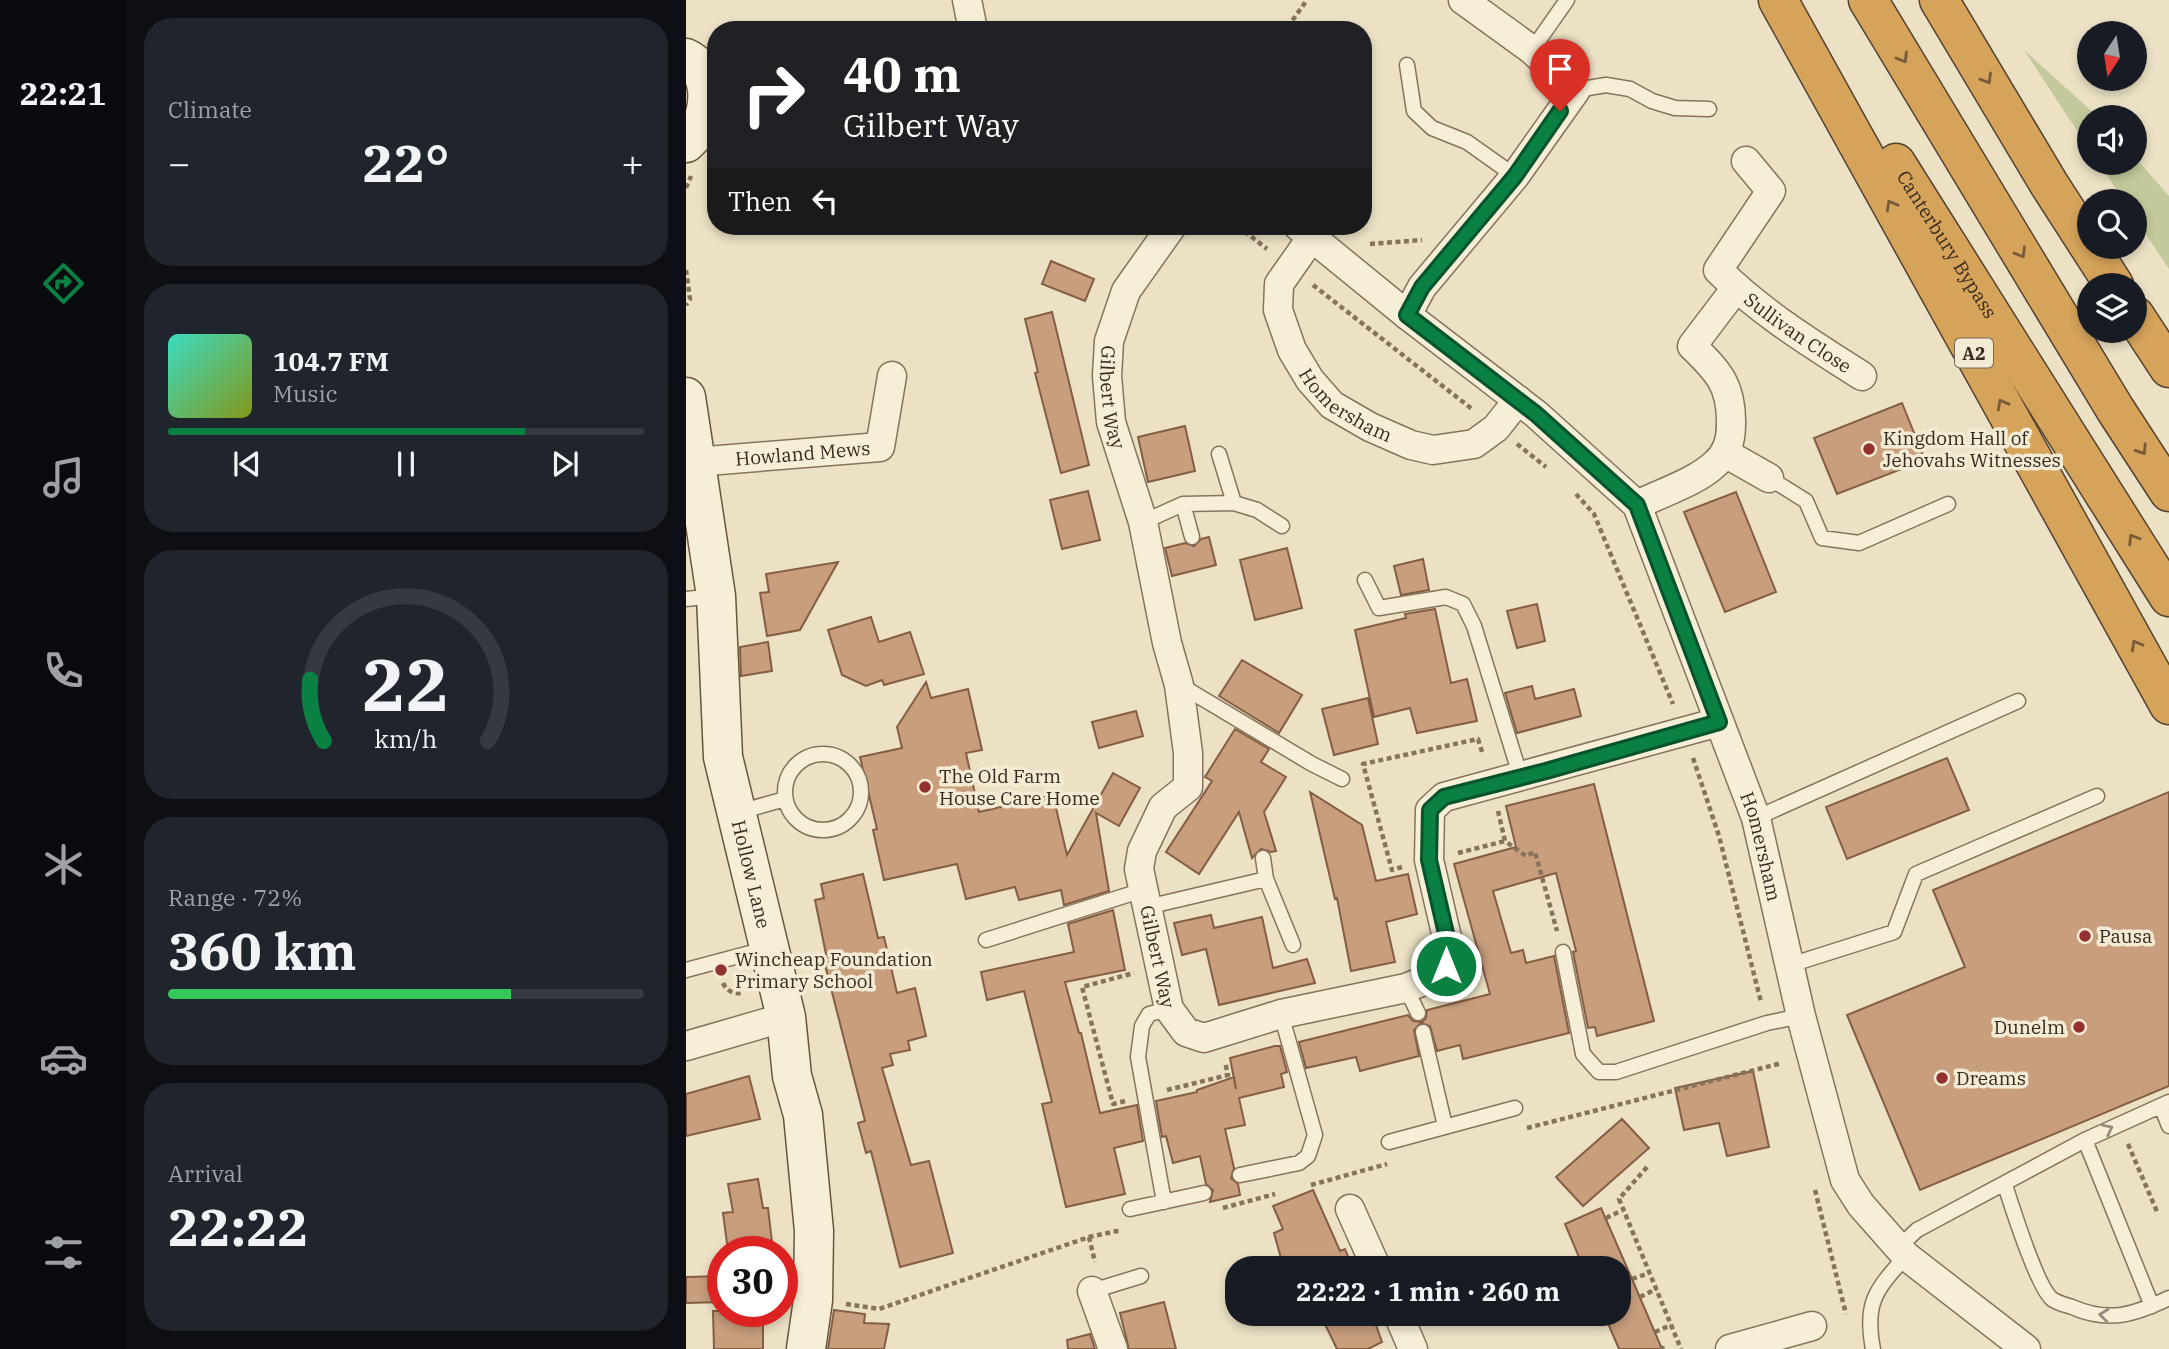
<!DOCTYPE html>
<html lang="en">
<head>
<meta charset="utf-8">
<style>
	body { margin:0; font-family:"IBM Plex Serif",serif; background:#20242c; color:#f1f3f6; height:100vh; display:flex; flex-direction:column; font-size:26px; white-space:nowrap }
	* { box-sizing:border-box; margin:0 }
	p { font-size:23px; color:#9ea1a6 }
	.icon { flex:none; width:38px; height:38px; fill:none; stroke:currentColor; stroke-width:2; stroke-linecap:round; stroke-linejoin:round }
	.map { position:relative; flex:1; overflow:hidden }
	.side { display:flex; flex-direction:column; gap:18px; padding:18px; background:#0d0f14; width:560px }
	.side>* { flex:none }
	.hud { position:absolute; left:21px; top:21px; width:665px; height:214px; border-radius:28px; box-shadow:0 4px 10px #0003; background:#202124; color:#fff; overflow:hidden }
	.needle { width:46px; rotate:192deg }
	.tools { position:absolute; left:1391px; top:21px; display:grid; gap:14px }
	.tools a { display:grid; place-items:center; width:70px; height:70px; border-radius:50%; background:#171b24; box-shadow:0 4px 10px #0003; font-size:35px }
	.speed { position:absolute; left:21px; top:1236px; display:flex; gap:14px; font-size:35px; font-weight:700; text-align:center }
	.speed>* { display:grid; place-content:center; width:91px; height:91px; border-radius:50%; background:#171b24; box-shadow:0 4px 10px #0003; line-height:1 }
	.speed .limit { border:10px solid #d22; background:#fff; color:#111 }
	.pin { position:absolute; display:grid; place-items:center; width:60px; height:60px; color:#fff; margin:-72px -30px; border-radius:50% 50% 50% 0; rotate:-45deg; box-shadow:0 0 7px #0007 }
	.pin .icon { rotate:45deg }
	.me { position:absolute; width:77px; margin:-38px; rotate:0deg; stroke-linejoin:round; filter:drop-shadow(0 0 5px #0008) }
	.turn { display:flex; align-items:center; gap:24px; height:147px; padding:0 21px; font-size:32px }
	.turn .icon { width:91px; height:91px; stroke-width:2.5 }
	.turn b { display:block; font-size:49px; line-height:60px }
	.then { display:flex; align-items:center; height:66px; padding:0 21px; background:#0003; gap:14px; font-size:26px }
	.big { font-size:52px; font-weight:700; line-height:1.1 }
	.side .tile { flex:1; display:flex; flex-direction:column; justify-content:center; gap:10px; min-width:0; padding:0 24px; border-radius:28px; background:#20242c }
	.side .dial { align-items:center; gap:0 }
	.dial svg { height:182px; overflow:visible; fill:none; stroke:#363941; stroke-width:7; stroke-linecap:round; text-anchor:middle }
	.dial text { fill:#f1f3f6; stroke:none }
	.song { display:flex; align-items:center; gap:21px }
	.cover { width:84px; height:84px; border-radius:10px; background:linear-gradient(135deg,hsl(170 70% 55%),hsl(70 70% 35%)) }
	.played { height:7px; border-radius:4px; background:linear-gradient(90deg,#0b8043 75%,#363941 75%) }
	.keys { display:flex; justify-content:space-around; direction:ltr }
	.heat { display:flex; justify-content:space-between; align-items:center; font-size:38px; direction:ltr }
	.charge { height:10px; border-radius:5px; background:linear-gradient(90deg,#34c759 72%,#363941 0) }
	.trip { position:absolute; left:539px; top:1256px; width:406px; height:70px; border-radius:28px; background:#171b24; box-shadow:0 4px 10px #0003; font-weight:700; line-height:70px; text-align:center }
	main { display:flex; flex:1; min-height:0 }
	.menu { display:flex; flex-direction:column; width:126px; justify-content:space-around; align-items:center; background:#090b0e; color:#9ea1a6 }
	.menu .icon { width:49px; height:49px }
	.menu .active { color:#0b8043 }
	.menu b { font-size:32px; color:#f1f3f6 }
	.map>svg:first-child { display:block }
	.green { fill:#c3c99a }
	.building { fill:#c89e7d; stroke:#845e43; stroke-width:2 }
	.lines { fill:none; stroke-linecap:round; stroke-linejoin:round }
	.lane-casing { stroke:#86735c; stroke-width:17 }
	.street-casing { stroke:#86735c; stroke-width:31 }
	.secondary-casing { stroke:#68553f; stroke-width:41 }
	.highway-casing { stroke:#544230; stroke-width:41 }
	.path { stroke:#86735c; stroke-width:4.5; stroke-dasharray:5 3.5; stroke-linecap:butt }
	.lane { stroke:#f7eed8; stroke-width:14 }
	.street { stroke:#f7eed8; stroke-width:28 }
	.secondary { stroke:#f7eed8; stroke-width:38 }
	.highway { stroke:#d6a35b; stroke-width:38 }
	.oneway { stroke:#775b37 }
	.oneway2 { stroke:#978c7c }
	.route-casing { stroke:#07532c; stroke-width:18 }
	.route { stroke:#0b8043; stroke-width:12 }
	.poi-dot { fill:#923130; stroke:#f4ebd5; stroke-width:2.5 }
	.labels { text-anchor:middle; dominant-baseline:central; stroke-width:7; stroke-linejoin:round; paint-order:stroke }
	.shield { fill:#f4ebd5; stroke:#706556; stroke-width:2 }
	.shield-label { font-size:18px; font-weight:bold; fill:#372b1f }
	.street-label { font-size:19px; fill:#372b1f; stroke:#f4ebd5 }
	.poi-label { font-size:19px; fill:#372b1f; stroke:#f4ebd5; text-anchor:start }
</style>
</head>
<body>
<main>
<nav class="menu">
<b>22:21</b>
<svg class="icon active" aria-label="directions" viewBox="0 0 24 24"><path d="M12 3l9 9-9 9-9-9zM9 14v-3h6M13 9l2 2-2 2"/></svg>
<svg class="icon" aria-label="music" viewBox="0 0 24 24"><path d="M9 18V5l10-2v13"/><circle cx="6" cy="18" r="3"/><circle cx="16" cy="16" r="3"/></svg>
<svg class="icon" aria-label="phone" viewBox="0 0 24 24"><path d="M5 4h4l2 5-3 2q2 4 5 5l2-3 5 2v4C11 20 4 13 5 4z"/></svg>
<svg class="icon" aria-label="climate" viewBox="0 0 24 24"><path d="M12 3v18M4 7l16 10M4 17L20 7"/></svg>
<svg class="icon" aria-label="car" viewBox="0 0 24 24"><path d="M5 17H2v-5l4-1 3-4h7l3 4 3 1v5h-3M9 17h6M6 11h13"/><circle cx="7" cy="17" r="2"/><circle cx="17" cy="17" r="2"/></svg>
<svg class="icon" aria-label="filters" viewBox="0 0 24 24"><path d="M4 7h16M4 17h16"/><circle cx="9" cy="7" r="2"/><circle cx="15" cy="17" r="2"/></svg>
</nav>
<section class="side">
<div class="tile"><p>Climate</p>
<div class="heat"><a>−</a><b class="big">22°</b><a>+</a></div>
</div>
<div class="tile">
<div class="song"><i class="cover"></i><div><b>104.7 FM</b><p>Music</p></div></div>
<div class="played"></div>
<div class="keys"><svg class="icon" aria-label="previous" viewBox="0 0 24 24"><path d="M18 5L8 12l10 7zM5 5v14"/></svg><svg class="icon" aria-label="pause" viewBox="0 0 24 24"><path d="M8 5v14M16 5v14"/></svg><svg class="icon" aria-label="next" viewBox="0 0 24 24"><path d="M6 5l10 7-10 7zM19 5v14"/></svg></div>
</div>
<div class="tile dial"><svg viewBox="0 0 100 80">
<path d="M14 69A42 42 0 1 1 86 69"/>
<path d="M14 69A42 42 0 0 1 8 42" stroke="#0b8043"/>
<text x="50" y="56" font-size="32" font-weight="700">22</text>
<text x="50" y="72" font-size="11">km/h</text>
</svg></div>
<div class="tile"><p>Range · 72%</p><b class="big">360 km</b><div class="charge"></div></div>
<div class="tile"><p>Arrival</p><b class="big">22:22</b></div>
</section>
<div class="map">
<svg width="1483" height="1349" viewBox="0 0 1483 1349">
	<rect width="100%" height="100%" fill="#ece1c5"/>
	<path class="green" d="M1338,50L1412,117H1404L1403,149Z
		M1449,157L1483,196V269L1449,218V201H1438L1413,163H1449Z"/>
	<path class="building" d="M365,261L408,279L399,301L356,284Z
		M366,312L403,465L375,473L349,373L352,372L339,319Z
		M1216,403L1239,460L1151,494L1128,438Z
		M499,426L509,471L462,482L452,437Z
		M402,491L414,540L376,549L364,500Z
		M1050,492L1090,592L1039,612L998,512Z
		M523,537L530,565L486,576L479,548L499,543L508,546L515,539Z
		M601,548L616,608L569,620L554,560Z
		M737,559L743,590L715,595L708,566Z
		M152,562L114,630L81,636L74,593L83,592L80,574Z
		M851,604L859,641L831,648L821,611Z
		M749,609L765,683L781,679L791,721L731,733L724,708L688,717L669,630L720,618L719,614Z
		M185,617L193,642L224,632L238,674L198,685L196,680L180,686L156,675L142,630Z
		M82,642L86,671L55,676L54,647Z
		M556,660L616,695L593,733L533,696Z
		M240,682L245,698L282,689L296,750L280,753L293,812L367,795L381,855L427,773L454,788L433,826L410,813L423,891L378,905L375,890L333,900L329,887L280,899L271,864L198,880L187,830L191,829L174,757L216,748L211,727Z
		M846,686L849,699L888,689L895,716L831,733L819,693Z
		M682,698L692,744L648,755L636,709Z
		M450,711L457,736L413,748L406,722Z
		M549,729L583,749L575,762L600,777L578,812L590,851L585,852L575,849L566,858L553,812L513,874L480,852L526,781L519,777Z
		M1261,758L1283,810L1161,859L1140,807Z
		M908,784L968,1021L911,1036L909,1027L902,1028L887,952L890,951L870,873L807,891L825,953L837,950L840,963L868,956L883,1033L777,1059L774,1045L751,1051L744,1026L735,1023L728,1030L733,1056L674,1071L670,1057L620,1068L613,1042L722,1015L727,1021L736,1022L740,1018L741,1010L804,994L768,864L830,847L820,806Z
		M624,792L676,825L690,881L722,874L731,914L700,922L709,962L665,971L651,898L649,899Z
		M1483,792V1086L1234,1190L1161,1015L1279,967L1247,890Z
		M177,874L192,938L198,937L211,993L229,988L240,1036L222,1041L224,1050L204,1054L207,1065L196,1068L225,1165L243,1161L267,1253L214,1267L185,1151L180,1153L172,1123L179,1121L139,965L142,964L129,900L138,898L135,884Z
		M427,910L439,970L379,982L393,1033H395L414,1113L451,1105L457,1141L428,1148L439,1194L380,1207L356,1104L366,1102L338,991L301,1000L295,972L388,952L382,924Z
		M525,915L528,928L576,917L587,968L621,959L629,983L533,1005L520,949L496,955L488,923Z
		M589,1046H594L601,1072L595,1074L598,1087L553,1098L559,1125L539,1129L548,1168L545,1178L552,1184L554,1195L524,1202L527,1190L520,1184L514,1156L487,1163L480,1136L476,1137L470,1101L511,1092V1090L548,1077L550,1089L544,1058Z
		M1067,1071L1083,1147L1041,1156L1033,1123L998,1130L989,1088Z
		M63,1076L74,1119L0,1136V1094Z
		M936,1119L963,1148L897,1206L870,1177Z
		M72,1179L77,1208H82L87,1251H42L37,1213L47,1212L42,1184Z
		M627,1190L654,1251L659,1249L667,1269H598L588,1233L597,1229L587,1206Z
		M915,1208L946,1279L976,1349H933L918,1314H933V1269H898L879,1224Z
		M37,1276V1302L0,1303V1277Z
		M478,1302L490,1349H443L434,1313Z
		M148,1310L179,1314L178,1323L203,1324L198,1349H142Z
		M27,1311H77V1349H28Z
		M634,1314H686L696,1342L682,1349H651Z
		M404,1334L409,1349H382L381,1340Z"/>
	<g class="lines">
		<g class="lane-casing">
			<path id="lane" d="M846,50L881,0
				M721,65L728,111L746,128L781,142L829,176
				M890,90L920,85L944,89L966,101L989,108L1023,109
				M533,454L548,503
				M1083,478L1120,501L1136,538L1173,543L1262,504
				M497,504L506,537
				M457,522L497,504L548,503L571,510L596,526
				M679,580L693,608L760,597L777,604L788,626L835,778
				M0,599L28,596
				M494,685L626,764L656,779
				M99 792a38 38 0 1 1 76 0a38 38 0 1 1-76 0Z
				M53,812L99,799
				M1070,818L1332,701
				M577,858L580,879
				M461,907L580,879L607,945
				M300,940L457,890
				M877,952L897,1054L913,1072H930L1081,1023L1115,1016
				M1104,965L1208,932L1230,874L1411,796
				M0,970L83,948
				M720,988L732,1013
				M737,1032L759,1126
				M1475,1106L1483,1126
				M1399,1140L1466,1306
				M703,1142L829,1108
				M554,1175L613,1163L622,1156L629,1135L595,1014
				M1319,1185C1326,1207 1351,1287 1366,1299C1371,1303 1380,1305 1386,1307C1423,1323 1448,1315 1483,1298
				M478,1202L452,1057L456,1026L463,1014L483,1009
				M444,1209L518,1193
				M1212,1248L1231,1230L1399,1140L1483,1102
				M406,1291L455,1276
				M1187,1349C1178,1302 1190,1290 1220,1256"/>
		</g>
		<g class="street-casing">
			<g id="street">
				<path d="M281,0L287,30"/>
				<path id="s1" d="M1060,161L1085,191L1032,270C1075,313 1126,344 1176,376"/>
				<path id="s2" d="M486,226L440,291L423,341L421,376L425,422L457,522L481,643L493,685L502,753V787L477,807L456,851L453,869L483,1009L500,1032L518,1038L595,1014L720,988L755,974L760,966L762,942L743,860L744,810L758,797L1033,722"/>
				<path id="s3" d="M612,226L721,315L850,414L951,505L1070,818L1115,1016L1159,1180L1175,1205L1220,1256L1340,1349"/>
				<path id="s4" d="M626,237L593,284L592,310L606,350L624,380L646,405L684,427L725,445L747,450L788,444L810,428L832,400"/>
				<path d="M721,315L736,287L829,176L890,90L846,50L777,0"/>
				<path d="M1039,453L1083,478"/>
				<path id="s5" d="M9,462L194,447L206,376"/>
				<path d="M951,505C975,493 1010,482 1029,464C1041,454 1045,440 1045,425C1046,386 1033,372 1006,346L1050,288"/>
				<path d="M0,1046L100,1017"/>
				<path d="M664,1209L691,1269"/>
				<path d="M406,1291L427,1349"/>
				<path d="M712,1314L727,1349"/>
				<path d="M1044,1349L1126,1326"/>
			</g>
		</g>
		<g class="secondary-casing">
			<g id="secondary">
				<path d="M0,58C26,70 25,105 14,126C11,133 5,138 0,143"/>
				<path id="s6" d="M0,397L30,596L37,757L100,1017L106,1076L117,1115L128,1231L127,1300L120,1349"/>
			</g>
		</g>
		<g class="highway-casing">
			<g id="highway">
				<path d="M1092,0L1483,705"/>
				<path d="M1182,0L1429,409L1483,492"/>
				<path d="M1253,0L1363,184L1428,285"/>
				<path id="s7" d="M1210,163L1483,597"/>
				<path d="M1449,316L1483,368"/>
			</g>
		</g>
		<path class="path" d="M551,30L601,28L621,0
			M0,188L5,176
			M552,226L581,249
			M684,244L736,240
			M0,270L4,299L0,305
			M627,285L786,409
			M831,444L860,467
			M890,494L908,514L987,704
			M1007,758L1033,836L1075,1002
			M812,811L819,841L840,856L849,852L871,931
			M772,853L819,841
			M716,867L706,870L677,764L792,739L797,755
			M37,983C41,992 48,994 58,993
			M481,1090L542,1075L539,1062
			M439,1101L427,1104L396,987L448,973
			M841,1128L1096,1063
			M1442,1144L1472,1214
			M961,1167L933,1199L995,1349
			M625,1185L701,1164
			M1129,1190L1160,1314
			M537,1208L589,1194
			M920,1218L937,1210
			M403,1237L409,1262
			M946,1279L963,1273
			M954,1297L970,1289
			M160,1304L193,1309L403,1237L436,1230
			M969,1332L985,1325
			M975,1347L978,1349"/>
		<use href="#lane" class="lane"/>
		<use href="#street" class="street"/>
		<use href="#secondary" class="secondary"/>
		<use href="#highway" class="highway"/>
	</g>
	<defs><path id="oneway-chevron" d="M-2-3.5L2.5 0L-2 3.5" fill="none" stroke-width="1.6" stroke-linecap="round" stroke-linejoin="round" transform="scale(1.75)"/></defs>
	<g class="oneway">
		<use href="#oneway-chevron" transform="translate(1217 58) rotate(59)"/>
		<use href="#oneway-chevron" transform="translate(1301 79) rotate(59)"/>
		<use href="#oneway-chevron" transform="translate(1205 205) rotate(-119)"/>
		<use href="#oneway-chevron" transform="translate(1335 253) rotate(59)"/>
		<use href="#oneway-chevron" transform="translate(1316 404) rotate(-119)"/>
		<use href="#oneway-chevron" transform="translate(1456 450) rotate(57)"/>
		<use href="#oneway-chevron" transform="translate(1447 539) rotate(-122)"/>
		<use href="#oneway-chevron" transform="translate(1450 645) rotate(-119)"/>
	</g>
	<g class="oneway2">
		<use href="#oneway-chevron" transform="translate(1422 1129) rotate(-27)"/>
		<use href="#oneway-chevron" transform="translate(1418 1315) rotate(-174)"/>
	</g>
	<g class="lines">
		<g class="route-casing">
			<path id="route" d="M760,966L762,942L743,860L744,810L758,797L860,771L1033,722L951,505L850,414L721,315L736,287L829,176L874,111"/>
		</g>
		<use href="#route" class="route"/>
	</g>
	<g class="poi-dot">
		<circle cx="1183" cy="449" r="7"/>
		<circle cx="239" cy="787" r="7"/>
		<circle cx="1399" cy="936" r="7"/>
		<circle cx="35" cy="970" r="7"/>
		<circle cx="1393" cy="1027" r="7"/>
		<circle cx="1256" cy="1078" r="7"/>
	</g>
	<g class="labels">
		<rect class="shield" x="1269" y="338.5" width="38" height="29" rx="5"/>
		<g class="shield-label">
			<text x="1288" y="353">A2</text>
		</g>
		<g class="street-label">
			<text stroke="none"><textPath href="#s7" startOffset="96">Canterbury Bypass</textPath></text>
			<text stroke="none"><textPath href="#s1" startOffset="236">Sullivan Close</textPath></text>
			<text stroke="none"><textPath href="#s2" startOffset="189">Gilbert Way</textPath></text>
			<text stroke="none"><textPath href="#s4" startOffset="205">Homersham</textPath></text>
			<text stroke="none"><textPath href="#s5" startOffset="108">Howland Mews</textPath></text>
			<text stroke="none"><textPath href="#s3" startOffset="803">Homersham</textPath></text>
			<text stroke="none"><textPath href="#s6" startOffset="483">Hollow Lane</textPath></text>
			<text stroke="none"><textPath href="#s2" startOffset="777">Gilbert Way</textPath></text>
		</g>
		<g class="poi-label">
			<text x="1197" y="438">Kingdom Hall of<tspan x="1197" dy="22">Jehovahs Witnesses</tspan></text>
			<text x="253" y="776">The Old Farm<tspan x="253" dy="22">House Care Home</tspan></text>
			<text x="1413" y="936">Pausa</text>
			<text x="49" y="959">Wincheap Foundation<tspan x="49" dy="22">Primary School</tspan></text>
			<text x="1379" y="1027" text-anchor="end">Dunelm</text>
			<text x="1270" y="1078">Dreams</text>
		</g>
	</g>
</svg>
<div class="tools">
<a><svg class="needle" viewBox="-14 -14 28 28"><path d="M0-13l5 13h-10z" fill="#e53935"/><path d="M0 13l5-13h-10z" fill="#9ea1a6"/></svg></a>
<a><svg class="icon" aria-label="sound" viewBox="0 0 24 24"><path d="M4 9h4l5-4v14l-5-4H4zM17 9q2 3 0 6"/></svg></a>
<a><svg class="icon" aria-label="search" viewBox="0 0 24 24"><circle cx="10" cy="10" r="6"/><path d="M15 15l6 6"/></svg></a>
<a><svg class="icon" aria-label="layers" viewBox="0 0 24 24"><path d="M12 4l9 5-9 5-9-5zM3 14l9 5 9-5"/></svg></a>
</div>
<div class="speed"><div class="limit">30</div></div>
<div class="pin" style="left:874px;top:111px;background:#d93025"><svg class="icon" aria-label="arrive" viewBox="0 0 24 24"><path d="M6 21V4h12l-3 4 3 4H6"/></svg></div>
<svg class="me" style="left:760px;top:966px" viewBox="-20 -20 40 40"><circle r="17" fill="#0b8043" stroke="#fff" stroke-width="3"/><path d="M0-11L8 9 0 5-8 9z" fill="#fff"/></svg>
<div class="trip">22:22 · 1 min · 260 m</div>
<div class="hud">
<div class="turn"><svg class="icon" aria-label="right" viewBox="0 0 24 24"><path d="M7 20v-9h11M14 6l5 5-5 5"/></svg><div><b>40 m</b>Gilbert Way</div></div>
<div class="then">Then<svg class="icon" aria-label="left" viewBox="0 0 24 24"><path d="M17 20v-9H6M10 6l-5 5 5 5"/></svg></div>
</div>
</div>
</main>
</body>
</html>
